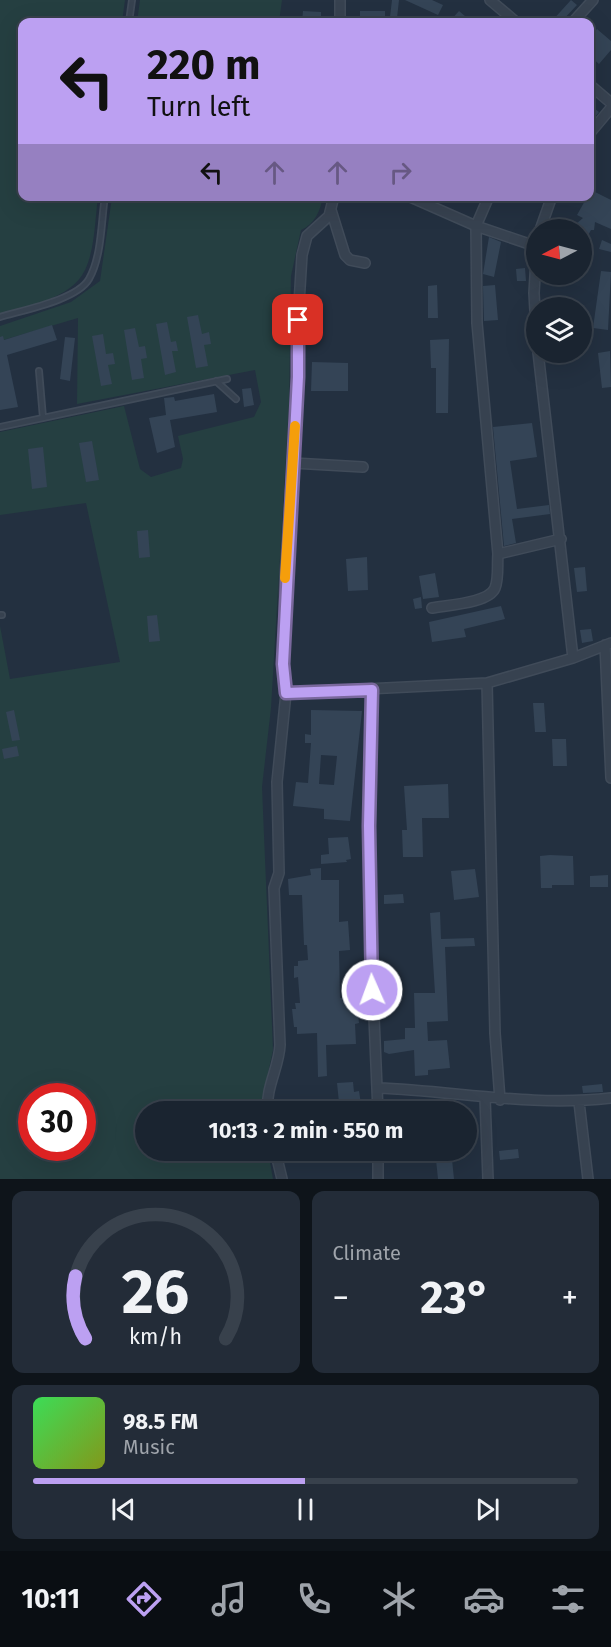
<!DOCTYPE html>
<html lang="en">
<head>
<meta charset="utf-8">
<style>
	body { margin:0; font-family:"Fira Sans",sans-serif; background:#232c38; color:#f1f3f6; height:100vh; display:flex; flex-direction:column; font-size:22px; white-space:nowrap }
	* { box-sizing:border-box; margin:0 }
	p { font-size:20px; color:#9fa4ab }
	.icon { flex:none; width:33px; height:33px; fill:none; stroke:currentColor; stroke-width:2; stroke-linecap:round; stroke-linejoin:round }
	.map { position:relative; height:1179px; overflow:hidden }
	.side { display:flex; flex-direction:column; gap:12px; padding:12px; background:#0e141a; flex:1 }
	.side>* { flex:none }
	.guide { position:absolute; left:18px; top:18px; width:576px; height:183px; border-radius:12px; box-shadow:0 6px 24px #0002,0 0 0 2px #38414c; background:#bca0f2; color:#111; overflow:hidden }
	.needle { width:39px; rotate:264deg }
	.buttons { position:absolute; left:526px; top:219px; display:grid; gap:12px }
	.buttons a { display:grid; place-items:center; width:66px; height:66px; border-radius:50%; background:#1a2430; box-shadow:0 6px 24px #0002,0 0 0 2px #38414c; font-size:30px }
	.speed { position:absolute; left:18px; top:1083px; display:flex; gap:12px; font-size:30px; font-weight:700; text-align:center }
	.speed>* { display:grid; place-content:center; width:78px; height:78px; border-radius:50%; background:#1a2430; box-shadow:0 6px 24px #0002,0 0 0 2px #38414c; line-height:1 }
	.speed .limit { border:9px solid #d22; background:#fff; color:#111 }
	.pin { position:absolute; display:grid; place-items:center; width:51px; height:51px; color:#fff; margin:-26px; border-radius:12px; box-shadow:0 3px 9px #0006 }
	.me { position:absolute; width:66px; margin:-33px; rotate:358deg; stroke-linejoin:round; filter:drop-shadow(0 0 4px #0008) }
	.turn { display:flex; align-items:center; gap:21px; height:126px; padding:0 30px; font-size:27px }
	.turn .icon { width:78px; height:78px; stroke-width:2.5 }
	.turn b { display:block; font-size:42px; line-height:51px }
	.lanes { display:flex; align-items:center; height:57px; padding:0 30px; background:#0003; justify-content:center; gap:30px; direction:ltr }
	.lanes .off { opacity:.35 }
	.big { font-size:45px; font-weight:700; line-height:1.1 }
	.side .widget { flex:1; display:flex; flex-direction:column; justify-content:center; gap:9px; min-width:0; padding:0 21px; border-radius:12px; background:#232c38 }
	.side .dial { align-items:center; gap:0 }
	.dial svg { height:156px; overflow:visible; fill:none; stroke:#38414c; stroke-width:7; stroke-linecap:round; text-anchor:middle }
	.dial text { fill:#f1f3f6; stroke:none }
	.song { display:flex; align-items:center; gap:18px }
	.cover { width:72px; height:72px; border-radius:9px; background:linear-gradient(135deg,hsl(130 70% 55%),hsl(70 70% 35%)) }
	.played { height:6px; border-radius:3px; background:linear-gradient(90deg,#bca0f2 50%,#38414c 50%) }
	.keys { display:flex; justify-content:space-around; direction:ltr }
	.heat { display:flex; justify-content:space-between; align-items:center; font-size:33px; direction:ltr }
	.side .tiles { flex:1; display:grid; gap:12px; grid-template-columns:1fr 1fr }
	.widget:last-child { grid-column:span 2 }
	.trip { position:absolute; left:135px; top:1101px; width:342px; height:60px; border-radius:30px; background:#1a2430; box-shadow:0 6px 24px #0002,0 0 0 2px #38414c; font-weight:700; line-height:60px; text-align:center }
	.dock { display:flex; height:96px; justify-content:space-around; align-items:center; background:#0a0e13; color:#9fa4ab }
	.dock .icon { width:42px; height:42px }
	.dock .selected { color:#bca0f2 }
	.dock b { font-size:27px; color:#f1f3f6 }
	.map>svg:first-child { display:block }
	.green { fill:#253f41; fill-rule:evenodd }
	.building { fill:#344456; fill-rule:evenodd }
	.lines { fill:none; stroke-linecap:round; stroke-linejoin:round }
	.service-casing { stroke:#404b59; stroke-width:8 }
	.minor-casing { stroke:#404b59; stroke-width:12 }
	.service { stroke:#374250; stroke-width:4.5 }
	.minor { stroke:#374250; stroke-width:9 }
	.route-casing { stroke:#7a689d; stroke-width:15 }
	.route { stroke:#bca0f2; stroke-width:10 }
	.slow { stroke:#f59e0b; stroke-width:10 }
</style>
</head>
<body>
<div class="map">
<svg width="611" height="1179" viewBox="0 0 611 1179">
	<rect width="100%" height="100%" fill="#233040"/>
	<path class="green" d="M0,0H125L122,22H22V196L98,197C95,219 95,249 85,270C71,299 28,306 0,314Z
		M140,0H282L279,22H137Z
		M112,197H323C320,211 315,224 301,230L291,276L289,405L271,708L262,787L273,1050L260,1111L146,1112V1150L268,1151L273,1179H0V626L10,679L120,662L86,503L0,515V432L124,406L140,469L151,477L181,468L183,459L178,436L254,417L261,402L255,370L77,404L78,318L0,341V326L71,302L100,281ZM32,1096H82V1148H32Z"/>
	<path class="building" d="M392,0H399L397,18L390,17Z
		M405,0H432L443,5L438,15Z
		M571,0L577,5L561,22H551Z
		M303,11L321,12V22H302Z
		M360,11H385V22H360Z
		M459,11L472,22H449Z
		M597,29L611,41V50L599,64L590,56V38Z
		M590,105L599,112L590,123Z
		M591,190L611,200V229L595,222L594,230H591L582,246V230H569L583,218L577,215Z
		M489,237L501,242L494,277L483,274Z
		M602,240L611,244V252L599,249Z
		M525,268L526,281H517L516,269Z
		M601,271L611,272L608,330L593,328Z
		M437,285L438,318H428V286Z
		M495,285L498,320L484,321L483,286Z
		M198,315L202,334L209,332L211,344L204,345L208,366L196,368L187,317Z
		M167,322L171,342L176,341L178,351H172L176,372L165,375L156,324Z
		M52,325L57,340L7,355L18,407L0,410V337L3,336L4,340Z
		M135,328L139,347L145,346L147,358L141,359L144,378L132,380L124,330Z
		M103,334L106,354L113,353L115,364L108,365L112,384L101,386L92,336Z
		M65,337L75,338L70,381L60,379Z
		M449,339L448,413H436V368H431L430,340Z
		M610,351L611,387L602,388L598,353Z
		M312,362L348,363V391H311Z
		M251,388L254,405L244,407L242,389Z
		M214,394L217,412L170,420L175,447L157,453L149,418L166,415L164,398L174,397L175,401Z
		M532,423L537,457L510,461L517,509L549,505L550,514L512,519L516,543L504,546L493,427Z
		M92,441L99,480L86,482L79,443Z
		M43,447L47,487L32,489L28,449Z
		M148,530L150,557L139,558L137,531Z
		M367,557L368,590L348,591L346,559Z
		M585,567L587,591L577,592L574,568Z
		M435,573L439,597L423,599L419,576Z
		M421,597L422,608L415,609L413,599Z
		M501,606L505,619L464,629L466,637L432,642L429,622Z
		M157,615L160,641L149,642L147,616Z
		M591,629L593,641L582,643L580,630Z
		M533,703H544L546,732H535Z
		M14,710L20,740L12,741L6,712Z
		M311,710L362,711L350,821L324,819V809L293,806L296,782L308,783L311,743H305V734L311,735ZM321,755L337,756L334,785L319,784Z
		M552,739H566L567,766H553Z
		M17,746L19,756L4,759L2,749Z
		M448,784L449,818H422L423,857H403L402,830H407L404,786Z
		M348,837L351,859L346,860L347,862L321,864V855L329,854L328,838Z
		M550,855L573,856L574,885H552V888H541L540,856Z
		M321,868V880H339V922L348,921L350,950L339,951L340,998L353,997L354,1014H358L359,1023L355,1024L356,1044L326,1045L327,1076L318,1077L317,1033L297,1034V1027H294L292,1009H296L295,1003H300L298,977L294,978V966H298V961L308,960L307,945H304L302,895H289L288,879L311,875L310,869Z
		M475,869L479,897L454,900L451,871Z
		M608,875V887H590V876Z
		M403,894L404,903L384,904V895Z
		M440,912L441,939L474,938L475,946L445,947L448,1021L427,1022L428,1041L447,1040L450,1068L428,1070V1075L415,1076L414,1050L389,1054L384,1052V1041L405,1039V1028H415L414,993H435L430,913Z
		M353,1082L354,1092L359,1091L361,1104H356V1110L340,1112L337,1083Z
		M602,1084L603,1092L583,1093L582,1086Z
		M518,1149L519,1158L500,1160L499,1151Z
		M435,1150H451L454,1179H438Z"/>
	<g class="lines">
		<g class="service-casing">
			<path id="service" d="M129,22L132,0
				M0,317C23,310 77,300 89,279C102,256 101,222 105,196
				M39,371L43,418
				M216,381L236,399
				M0,427L227,379
				M0,615H2"/>
		</g>
		<g class="minor-casing">
			<path id="minor" d="M340,0V22
				M490,0L516,22
				M573,22L593,0
				M590,85L611,103
				M590,133L611,108
				M408,196L476,226L535,246
				M331,210L345,255L350,260L365,263
				M540,230L552,196
				M537,242L534,293L537,347
				M538,352L573,658
				M293,463L363,467
				M498,554L561,539
				M432,608C448,605 489,603 495,588C499,578 497,565 498,554L477,323L476,226L489,196
				M605,645L611,778
				M487,683L495,1033L500,1100
				M372,690L369,899L378,1112
				M286,693L487,683L573,658L611,643
				M378,1088C456,1091 532,1107 611,1098
				M485,1098L488,1179
				M579,1102L588,1179
				M268,1112C265,1088 279,1068 280,1045L274,888L279,873L277,782L286,693L283,664L285,577L298,377V320L302,255L307,236L329,216L334,196
				M275,1150L282,1179
				M378,1179V1150"/>
		</g>
		<use href="#service" class="service"/>
		<use href="#minor" class="minor"/>
	</g>
	<g class="lines">
		<g class="route-casing">
			<path id="route" d="M298,320V377L283,664L286,693L372,690L369,826L372,990"/>
		</g>
		<use href="#route" class="route"/>
		<path class="slow" d="M285,578L295,426"/>
	</g>
</svg>
<div class="buttons">
<a><svg class="needle" viewBox="-14 -14 28 28"><path d="M0-13l5 13h-10z" fill="#e53935"/><path d="M0 13l5-13h-10z" fill="#9fa4ab"/></svg></a>
<a><svg class="icon" aria-label="layers" viewBox="0 0 24 24"><path d="M12 4l9 5-9 5-9-5zM3 14l9 5 9-5"/></svg></a>
</div>
<div class="speed"><div class="limit">30</div></div>
<div class="pin" style="left:298px;top:320px;background:#d93025"><svg class="icon" aria-label="arrive" viewBox="0 0 24 24"><path d="M6 21V4h12l-3 4 3 4H6"/></svg></div>
<svg class="me" style="left:372px;top:990px" viewBox="-20 -20 40 40"><circle r="17" fill="#bca0f2" stroke="#fff" stroke-width="3"/><path d="M0-11L8 9 0 5-8 9z" fill="#fff"/></svg>
<div class="trip">10:13 · 2 min · 550 m</div>
<div class="guide">
<div class="turn"><svg class="icon" aria-label="left" viewBox="0 0 24 24"><path d="M17 20v-9H6M10 6l-5 5 5 5"/></svg><div><b>220 m</b>Turn left</div></div>
<div class="lanes"><svg class="icon" aria-label="left" viewBox="0 0 24 24"><path d="M17 20v-9H6M10 6l-5 5 5 5"/></svg><svg class="icon off" aria-label="ahead" viewBox="0 0 24 24"><path d="M12 20V5M6 11l6-6 6 6"/></svg><svg class="icon off" aria-label="ahead" viewBox="0 0 24 24"><path d="M12 20V5M6 11l6-6 6 6"/></svg><svg class="icon off" aria-label="right" viewBox="0 0 24 24"><path d="M7 20v-9h11M14 6l5 5-5 5"/></svg></div>
</div>
</div>
<section class="side">
<div class="tiles">
<div class="widget dial"><svg viewBox="0 0 100 80">
<path d="M14 69A42 42 0 1 1 86 69"/>
<path d="M14 69A42 42 0 0 1 9 37" stroke="#bca0f2"/>
<text x="50" y="56" font-size="32" font-weight="700">26</text>
<text x="50" y="72" font-size="11">km/h</text>
</svg></div>
<div class="widget"><p>Climate</p>
<div class="heat"><a>−</a><b class="big">23°</b><a>+</a></div>
</div>
<div class="widget">
<div class="song"><i class="cover"></i><div><b>98.5 FM</b><p>Music</p></div></div>
<div class="played"></div>
<div class="keys"><svg class="icon" aria-label="previous" viewBox="0 0 24 24"><path d="M18 5L8 12l10 7zM5 5v14"/></svg><svg class="icon" aria-label="pause" viewBox="0 0 24 24"><path d="M8 5v14M16 5v14"/></svg><svg class="icon" aria-label="next" viewBox="0 0 24 24"><path d="M6 5l10 7-10 7zM19 5v14"/></svg></div>
</div>
</div>
</section>
<nav class="dock">
<b>10:11</b>
<svg class="icon selected" aria-label="directions" viewBox="0 0 24 24"><path d="M12 3l9 9-9 9-9-9zM9 14v-3h6M13 9l2 2-2 2"/></svg>
<svg class="icon" aria-label="music" viewBox="0 0 24 24"><path d="M9 18V5l10-2v13"/><circle cx="6" cy="18" r="3"/><circle cx="16" cy="16" r="3"/></svg>
<svg class="icon" aria-label="phone" viewBox="0 0 24 24"><path d="M5 4h4l2 5-3 2q2 4 5 5l2-3 5 2v4C11 20 4 13 5 4z"/></svg>
<svg class="icon" aria-label="climate" viewBox="0 0 24 24"><path d="M12 3v18M4 7l16 10M4 17L20 7"/></svg>
<svg class="icon" aria-label="car" viewBox="0 0 24 24"><path d="M5 17H2v-5l4-1 3-4h7l3 4 3 1v5h-3M9 17h6M6 11h13"/><circle cx="7" cy="17" r="2"/><circle cx="17" cy="17" r="2"/></svg>
<svg class="icon" aria-label="filters" viewBox="0 0 24 24"><path d="M4 7h16M4 17h16"/><circle cx="9" cy="7" r="2"/><circle cx="15" cy="17" r="2"/></svg>
</nav>
</body>
</html>
